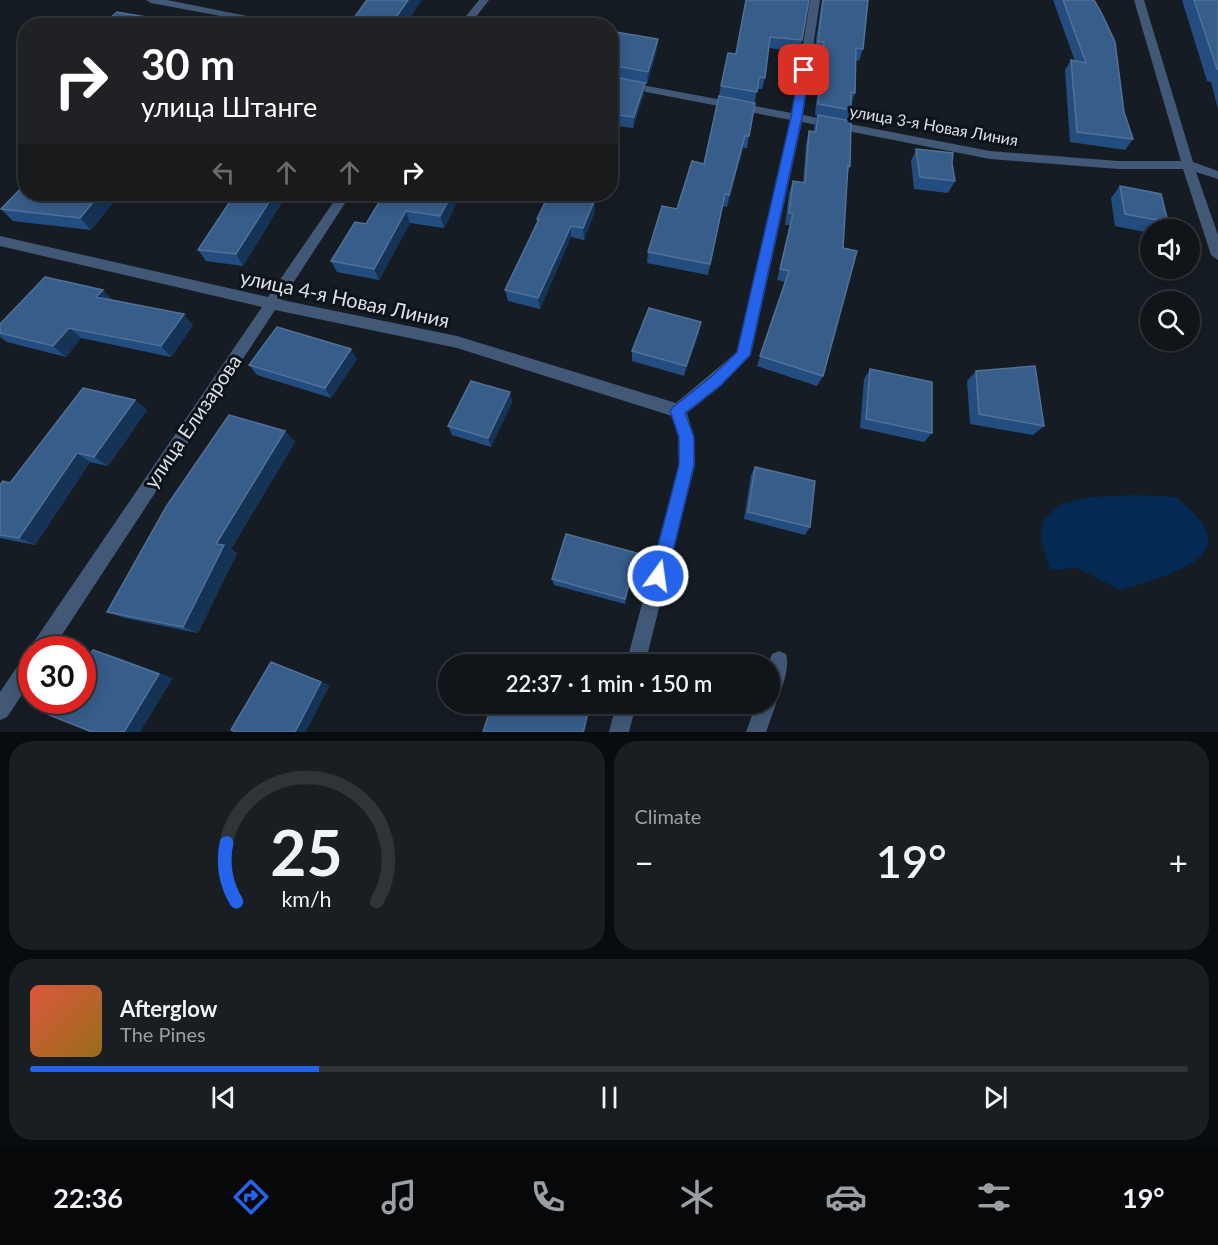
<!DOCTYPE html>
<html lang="en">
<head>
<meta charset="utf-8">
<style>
	body { margin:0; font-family:Lato,sans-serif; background:#191e23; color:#f1f3f6; height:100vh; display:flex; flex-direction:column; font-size:22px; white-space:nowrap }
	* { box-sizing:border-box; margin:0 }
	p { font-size:20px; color:#9c9fa2 }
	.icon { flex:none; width:33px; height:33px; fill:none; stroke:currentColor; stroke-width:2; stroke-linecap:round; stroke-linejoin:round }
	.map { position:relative; height:732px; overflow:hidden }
	.details { display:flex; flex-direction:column; gap:9px; padding:9px; background:#090c0e; flex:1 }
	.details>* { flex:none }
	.guide { position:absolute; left:18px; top:18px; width:600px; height:183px; border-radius:24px; box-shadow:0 3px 15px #0003,0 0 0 2px #303439; background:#202124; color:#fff; overflow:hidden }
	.controls { position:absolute; left:1140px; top:219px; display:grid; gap:12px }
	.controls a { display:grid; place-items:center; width:60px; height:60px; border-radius:50%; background:#10151a; box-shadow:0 3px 15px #0003,0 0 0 2px #303439; font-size:30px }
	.speed { position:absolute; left:18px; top:636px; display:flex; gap:12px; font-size:30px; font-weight:700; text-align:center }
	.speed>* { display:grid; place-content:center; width:78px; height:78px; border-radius:50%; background:#10151a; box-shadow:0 3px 15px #0003,0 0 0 2px #303439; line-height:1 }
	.speed .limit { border:9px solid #d22; background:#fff; color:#111 }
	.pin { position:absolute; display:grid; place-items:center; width:51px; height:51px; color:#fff; margin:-26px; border-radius:12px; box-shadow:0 3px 9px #0006 }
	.me { position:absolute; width:66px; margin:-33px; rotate:14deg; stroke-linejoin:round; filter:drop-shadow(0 0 4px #0008) }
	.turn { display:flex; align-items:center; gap:21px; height:126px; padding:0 24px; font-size:27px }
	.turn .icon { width:78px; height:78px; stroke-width:2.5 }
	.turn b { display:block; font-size:42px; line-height:51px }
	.lanes { display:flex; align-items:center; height:57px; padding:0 24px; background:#0003; justify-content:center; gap:30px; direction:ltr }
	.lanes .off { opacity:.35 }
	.big { font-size:45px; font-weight:600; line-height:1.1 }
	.details .tile { flex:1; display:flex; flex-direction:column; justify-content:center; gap:9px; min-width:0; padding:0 21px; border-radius:24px; background:#191e23 }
	.details .dial { align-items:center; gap:0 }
	.dial svg { height:156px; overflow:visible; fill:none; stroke:#303439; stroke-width:7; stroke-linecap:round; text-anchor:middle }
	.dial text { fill:#f1f3f6; stroke:none }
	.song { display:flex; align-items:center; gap:18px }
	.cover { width:72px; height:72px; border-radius:9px; background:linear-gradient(135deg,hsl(10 70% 55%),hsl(40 70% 35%)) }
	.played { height:6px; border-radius:3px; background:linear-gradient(90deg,#2563eb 25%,#303439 25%) }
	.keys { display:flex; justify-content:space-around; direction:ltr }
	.heat { display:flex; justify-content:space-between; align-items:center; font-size:33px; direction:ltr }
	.details .tiles { flex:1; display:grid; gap:9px; grid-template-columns:1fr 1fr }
	.tile:last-child { grid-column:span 2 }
	.trip { position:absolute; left:438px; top:654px; width:342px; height:60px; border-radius:30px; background:#10151a; box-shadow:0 3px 15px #0003,0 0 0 2px #303439; font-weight:600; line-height:60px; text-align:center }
	.dock { display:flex; height:96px; justify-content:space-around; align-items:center; background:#06080a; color:#9c9fa2 }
	.dock .icon { width:42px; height:42px }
	.dock .active { color:#2563eb }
	.dock b { font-size:27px; color:#f1f3f6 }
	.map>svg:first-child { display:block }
	.green { fill:#042953 }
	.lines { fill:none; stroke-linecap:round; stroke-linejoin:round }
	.minor { fill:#415977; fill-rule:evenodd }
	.wall { fill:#234d7f }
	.shaded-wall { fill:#153355 }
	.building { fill:#375d8a; stroke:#517198; stroke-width:1.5 }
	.route { fill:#2563eb; stroke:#184099; stroke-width:1.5 }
	.labels { text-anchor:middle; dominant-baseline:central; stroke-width:6; stroke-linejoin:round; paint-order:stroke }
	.far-street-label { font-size:16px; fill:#dce0e5; stroke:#0d131a }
	.street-label { font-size:20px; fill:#dce0e5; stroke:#0d131a }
</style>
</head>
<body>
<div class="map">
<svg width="1218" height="732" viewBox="0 0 1218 732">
	<rect width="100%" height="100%" fill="#161c23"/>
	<path class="green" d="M1135,495L1176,497C1187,508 1205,520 1208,537C1213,567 1142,583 1120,590L1076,567L1060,570L1050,569L1041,540L1042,521L1061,504L1090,497Z"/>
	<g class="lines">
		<path class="minor" d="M146,0H167L297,26H273L151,3Z
			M479,0H489L469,26H458Z
			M810,0H820L803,115L990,151L1118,161H1181L1134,0H1144L1193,162L1218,171V179L1196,172L1218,235V260L1211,255L1183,169H1118L990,159L802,122L751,355L721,386L687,413L694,437L695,465L645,664H626L679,465L678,437L672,416L457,348L275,310L52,650H32V680L7,717L0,720V692L25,655L31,653L30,650L33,643L262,307L0,246V236L268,297L339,194H351L282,300L457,336L676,403L737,352L791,120L610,85V79L792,113Z
			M779,651L786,654C790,665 783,692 774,699L776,704L766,732H746L756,704H770L768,664L772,654Z
			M616,704H636L629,732H609Z"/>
	</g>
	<path class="wall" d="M746,0L802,40L800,52L769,48L765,78L762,89H757L747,148H743L727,207L723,206L708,275L647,263L648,252L677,209L704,164L721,86L736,54Z
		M822,0H868L863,49L859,61L855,60V93L851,104V110L847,120L850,166L848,172L823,376L817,386L757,366L785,282L777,280L790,225H785L789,193L793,181L803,182L806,144L809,131L814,132V127L817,115H815L821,54L814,53Z
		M1053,0H1094L1124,112L1133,139L1125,150L1070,142L1065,70L1071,60L1075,61Z
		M1182,0H1218V109L1211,82L1207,81Z
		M610,31L657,50L647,84L645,83L644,94L633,128L610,125Z
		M916,149L952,163L955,181L948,193L914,189L911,161Z
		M1120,186L1168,222L1160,230H1150V233L1115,226L1111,198Z
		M120,194L91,230L13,221L1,209Z
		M235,194H287L243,266L206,261L198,250Z
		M384,194H461L444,228L410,223L379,280L337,272L331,261L366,224Z
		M595,199V211L584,240L571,237L540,309L508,301L505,290L537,223V219Z
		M113,300L193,325L171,357L81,338L66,357L7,342L0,337V324Z
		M699,333L684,376L632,361V351Z
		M357,359L331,398L257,375L249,365Z
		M870,369L932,433L924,442L860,428L864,379Z
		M976,371L1044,426L1033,435L970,424L967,381Z
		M510,392L512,402L491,447L452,435L448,426Z
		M135,400L147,410L108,466L90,462L35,545L0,538V485L10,483Z
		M285,431L295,442L231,549L237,553L198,633L125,618L107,612Z
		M755,467L810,527L805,535L744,519L751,475Z
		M637,553L636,560L625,604L554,585L552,579Z"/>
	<path class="shaded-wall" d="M408,0H422L405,26H390Z
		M169,21L172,26H164Z
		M658,39L657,50L647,84L648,72Z
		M645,83L644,94L633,128L634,117Z
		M745,136L743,148L727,207L729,195Z
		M100,194H120L91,230L80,218Z
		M274,194H287L243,266L236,254Z
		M452,194H461L444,228L440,216Z
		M595,199V211L584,240L583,228Z
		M406,211L410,223L379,280L374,269Z
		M571,226V237L540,309L538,298Z
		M103,290L114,301L96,297Z
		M184,314L193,325L171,357L161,346Z
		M701,322L699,333L684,376L686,366Z
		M69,328L81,338L66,357L53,346Z
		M351,349L357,359L331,398L325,388Z
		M510,392L512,402L491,447L488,438Z
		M135,400L147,410L108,466L94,457Z
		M285,431L295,442L231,549L237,553L198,633L183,627L216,544Z
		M77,453L90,462L35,545L19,538Z
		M637,553L636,560L625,604V599Z
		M93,650L109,654L173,678L140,732H124Z
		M321,682L330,685L306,732H295Z
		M590,704H591L585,732H583Z"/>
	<path class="building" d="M367,0H408L390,26H348Z
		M746,0H809L802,40L770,37L765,78L759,77L757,92L721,86L728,53L736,54Z
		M823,0H868L863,49L856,48L855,93L851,92V110L818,104L824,42H818Z
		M1063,0H1094L1102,14L1115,42L1124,112L1133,139L1077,132L1071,60L1086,63Z
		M1194,0H1218V69H1217Z
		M117,12L169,21L164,26H101Z
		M610,31L658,39L648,72L610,65Z
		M610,76L645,83L634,117L610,114Z
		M719,96L755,103L749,136H745L729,195L725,194L710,264L648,252L662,206L677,209L692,161L704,164Z
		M818,115L851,121L850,166L848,165L843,248L857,251L823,376L760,356L789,271L780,269L793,214L789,213L793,181L805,183L809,131L816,132Z
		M916,149L953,153L952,163L955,181L920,177Z
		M26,183V194H100L80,218L1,209Z
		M1120,186L1161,194L1168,222L1125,214Z
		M235,194H274L236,254L198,250Z
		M384,194H452L440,216L406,211L374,269L331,261L355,222L366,224Z
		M549,194H564L595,199L583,228L571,226L538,298L505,290L539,219H537Z
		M45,277L103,290L96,297L184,314L161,346L69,328L53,346L0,333V324Z
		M649,308L701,322L686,366L632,351Z
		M277,327L351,349L325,388L249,365Z
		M1035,366L1044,426L979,414L976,371Z
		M870,369L932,382V433L866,419Z
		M471,381L510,392L488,438L448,426Z
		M83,388L135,400L94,457L77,453L19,538L0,535V485L3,481L10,483Z
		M229,415L285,431L216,544L224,545L183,627L107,612L166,507Z
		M755,467L815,481L810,527L748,512Z
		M566,534L637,553L625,599L552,579Z
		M93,650L159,674L124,732H92L49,715L59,700H82V666Z
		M271,662L321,682L295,732H236L231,730Z
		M492,704H590L583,732H483Z"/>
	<path class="route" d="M804,67L809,70L802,117L750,355L721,385L685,413L694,437V465L667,576L664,582L658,584L653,582L650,576L679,465V437L670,411L673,407L711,377L737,352L791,117L799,70Z"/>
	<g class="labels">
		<g class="far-street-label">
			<text transform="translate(934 125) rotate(10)">улица 3-я Новая Линия</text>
		</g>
		<g class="street-label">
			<text transform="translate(345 298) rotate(12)">улица 4-я Новая Линия</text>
			<text transform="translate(192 421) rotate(-56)">улица Елизарова</text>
		</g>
	</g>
</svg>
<div class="controls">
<a><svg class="icon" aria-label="sound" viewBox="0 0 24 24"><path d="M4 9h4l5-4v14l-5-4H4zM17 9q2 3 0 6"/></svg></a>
<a><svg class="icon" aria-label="search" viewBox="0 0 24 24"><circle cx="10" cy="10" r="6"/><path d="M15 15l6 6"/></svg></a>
</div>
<div class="speed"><div class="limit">30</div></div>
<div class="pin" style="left:804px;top:70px;background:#d93025"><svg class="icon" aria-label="arrive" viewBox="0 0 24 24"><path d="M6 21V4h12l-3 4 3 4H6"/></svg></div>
<svg class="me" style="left:658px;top:576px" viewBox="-20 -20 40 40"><circle r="17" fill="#2563eb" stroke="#fff" stroke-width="3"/><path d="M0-11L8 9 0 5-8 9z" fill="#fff"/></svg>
<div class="trip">22:37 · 1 min · 150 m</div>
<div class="guide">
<div class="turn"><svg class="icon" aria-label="right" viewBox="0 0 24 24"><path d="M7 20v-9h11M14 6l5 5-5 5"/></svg><div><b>30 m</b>улица Штанге</div></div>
<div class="lanes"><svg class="icon off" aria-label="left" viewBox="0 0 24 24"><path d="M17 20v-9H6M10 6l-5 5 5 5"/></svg><svg class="icon off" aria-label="ahead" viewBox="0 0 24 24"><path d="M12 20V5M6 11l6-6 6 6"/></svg><svg class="icon off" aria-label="ahead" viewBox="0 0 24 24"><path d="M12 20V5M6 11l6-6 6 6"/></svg><svg class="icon" aria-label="right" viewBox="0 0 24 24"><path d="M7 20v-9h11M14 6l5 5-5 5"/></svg></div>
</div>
</div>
<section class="details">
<div class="tiles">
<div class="tile dial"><svg viewBox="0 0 100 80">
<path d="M14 69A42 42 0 1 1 86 69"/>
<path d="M14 69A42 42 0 0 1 9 39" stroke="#2563eb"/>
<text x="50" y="56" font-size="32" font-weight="700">25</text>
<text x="50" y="72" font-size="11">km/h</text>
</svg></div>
<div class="tile"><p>Climate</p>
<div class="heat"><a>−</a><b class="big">19°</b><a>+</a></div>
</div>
<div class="tile">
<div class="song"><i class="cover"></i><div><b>Afterglow</b><p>The Pines</p></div></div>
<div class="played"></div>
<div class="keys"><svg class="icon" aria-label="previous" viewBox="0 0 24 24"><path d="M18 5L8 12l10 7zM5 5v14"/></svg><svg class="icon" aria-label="pause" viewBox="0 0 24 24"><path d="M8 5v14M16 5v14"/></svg><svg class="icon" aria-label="next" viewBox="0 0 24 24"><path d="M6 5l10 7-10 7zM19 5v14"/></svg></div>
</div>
</div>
</section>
<nav class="dock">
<b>22:36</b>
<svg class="icon active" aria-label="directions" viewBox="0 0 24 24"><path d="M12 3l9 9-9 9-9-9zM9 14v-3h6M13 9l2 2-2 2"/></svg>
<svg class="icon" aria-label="music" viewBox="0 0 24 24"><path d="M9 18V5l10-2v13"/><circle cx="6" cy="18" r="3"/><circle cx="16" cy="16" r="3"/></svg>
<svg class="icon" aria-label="phone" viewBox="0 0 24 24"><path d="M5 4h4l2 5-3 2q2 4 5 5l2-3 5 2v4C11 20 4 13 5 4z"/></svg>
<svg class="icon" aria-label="climate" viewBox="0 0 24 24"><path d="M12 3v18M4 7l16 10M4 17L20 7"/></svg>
<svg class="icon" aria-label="car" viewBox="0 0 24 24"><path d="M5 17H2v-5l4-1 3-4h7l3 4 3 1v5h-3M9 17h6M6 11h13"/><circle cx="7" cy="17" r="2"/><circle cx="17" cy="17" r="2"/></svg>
<svg class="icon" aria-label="filters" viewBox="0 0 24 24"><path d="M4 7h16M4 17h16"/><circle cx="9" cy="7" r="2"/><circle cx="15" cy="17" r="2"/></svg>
<b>19°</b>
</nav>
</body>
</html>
